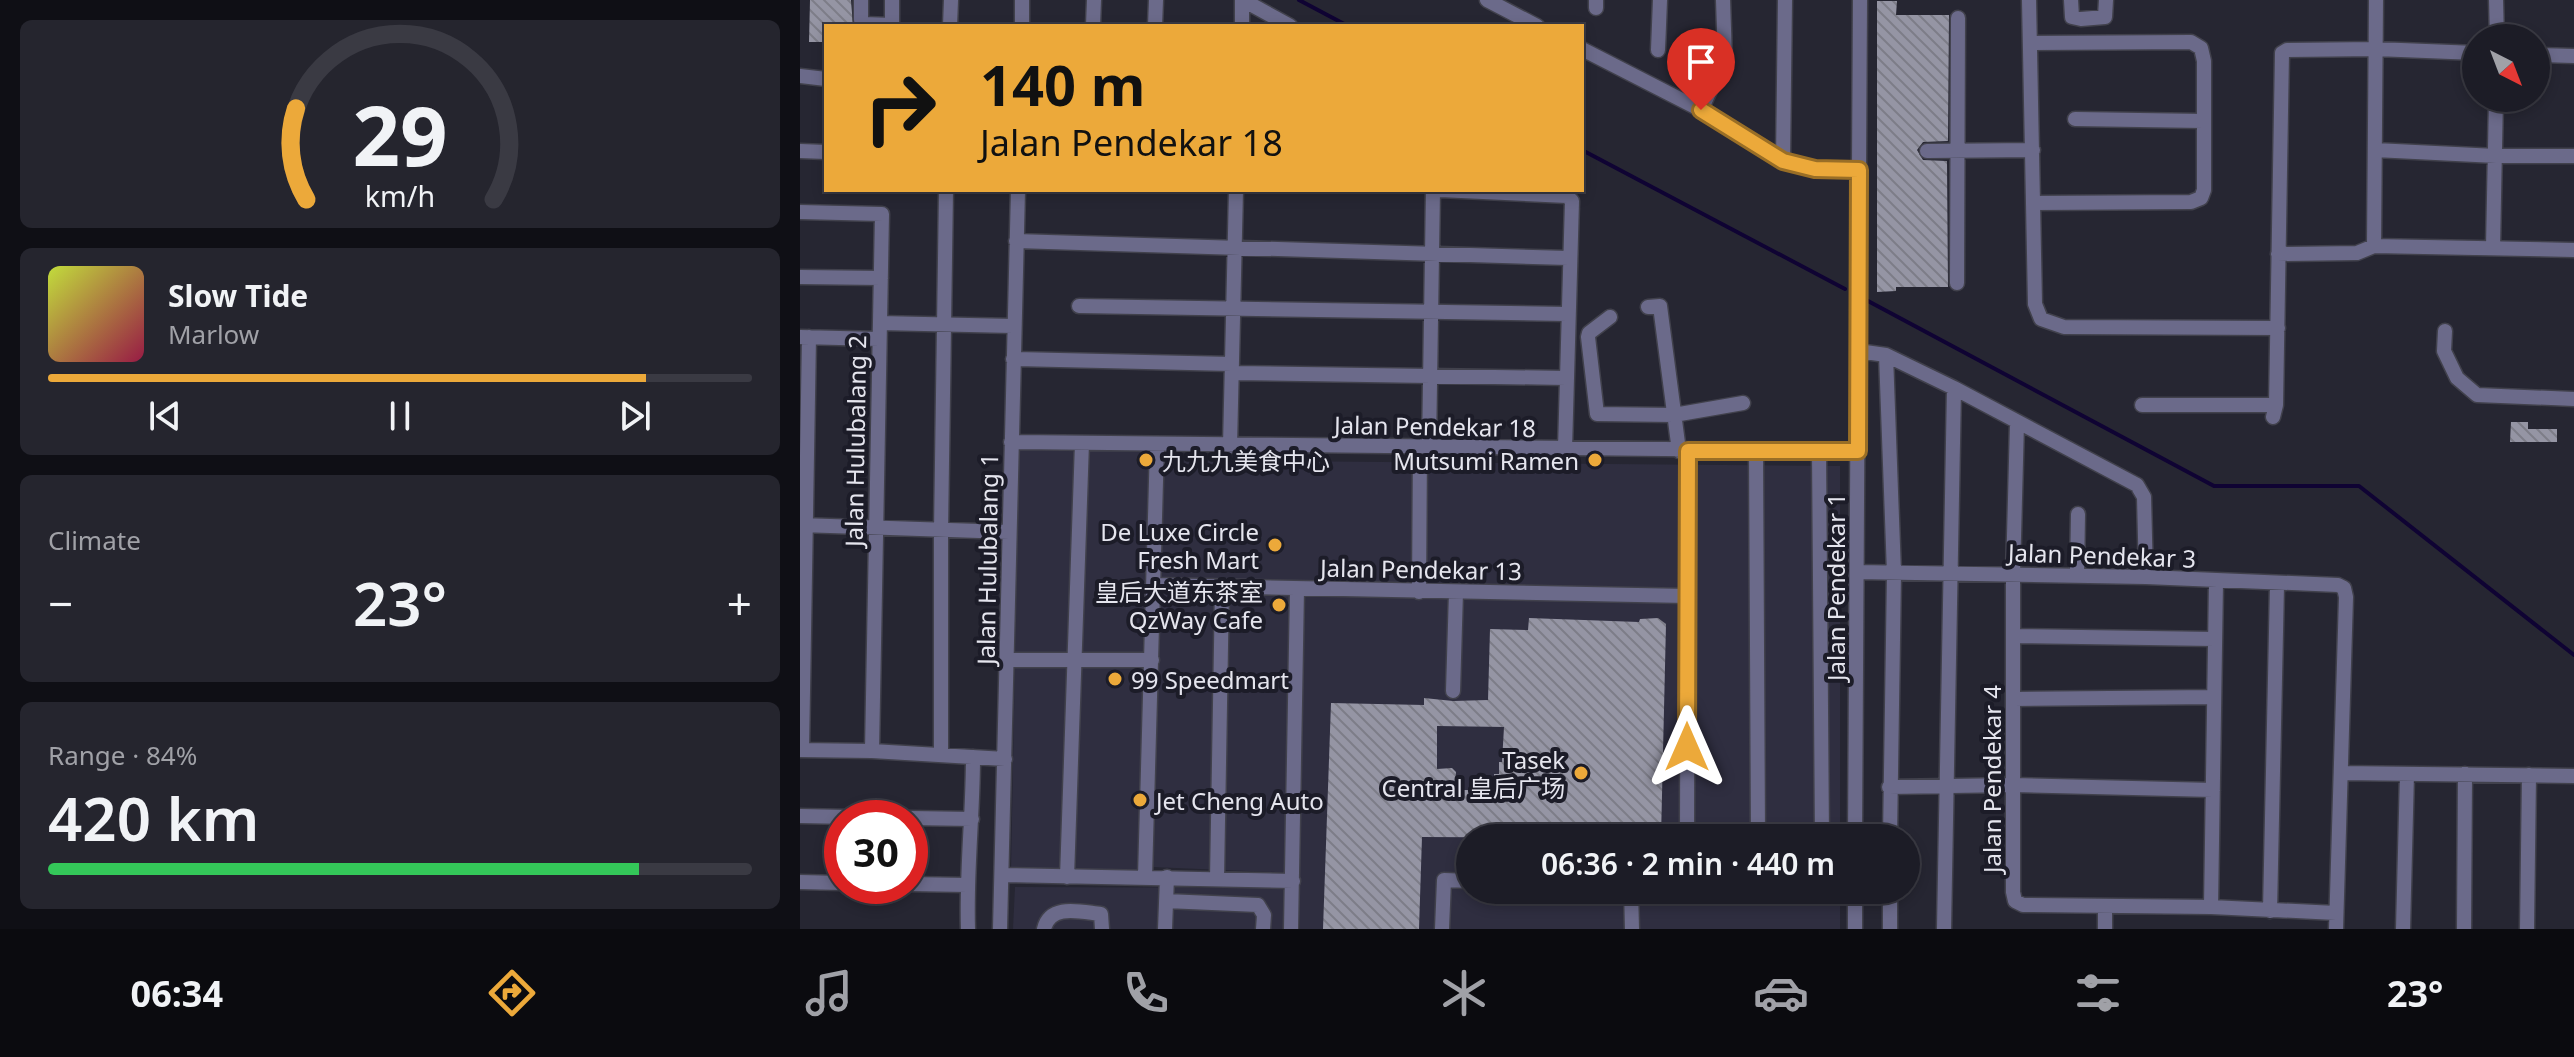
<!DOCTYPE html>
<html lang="en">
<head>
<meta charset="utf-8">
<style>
	body { margin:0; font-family:"Noto Sans","Noto Sans SC",sans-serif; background:#25252e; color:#f1f3f6; height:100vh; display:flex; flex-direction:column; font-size:30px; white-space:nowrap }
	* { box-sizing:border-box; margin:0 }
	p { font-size:26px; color:#a0a1a7 }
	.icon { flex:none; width:44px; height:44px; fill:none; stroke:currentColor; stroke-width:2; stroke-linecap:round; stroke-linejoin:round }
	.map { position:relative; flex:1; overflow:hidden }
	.panel { display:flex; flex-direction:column; gap:20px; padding:20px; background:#0f0f15; width:800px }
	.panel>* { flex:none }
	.top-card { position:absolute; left:24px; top:24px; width:760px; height:168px; border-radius:0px; box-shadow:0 4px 12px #0003,0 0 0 2px #3a3a43; background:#eca93a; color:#111; overflow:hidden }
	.needle { width:52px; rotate:138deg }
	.controls { position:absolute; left:1662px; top:24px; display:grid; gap:16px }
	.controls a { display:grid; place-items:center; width:88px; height:88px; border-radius:50%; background:#1c1c26; box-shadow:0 4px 12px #0003,0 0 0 2px #3a3a43; font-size:40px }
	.speed { position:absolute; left:24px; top:800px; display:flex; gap:16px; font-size:40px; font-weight:700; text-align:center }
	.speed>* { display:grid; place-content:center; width:104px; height:104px; border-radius:50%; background:#1c1c26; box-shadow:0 4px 12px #0003,0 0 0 2px #3a3a43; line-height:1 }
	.speed .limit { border:12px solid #d22; background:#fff; color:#111 }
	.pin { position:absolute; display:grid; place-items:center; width:68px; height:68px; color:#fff; margin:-82px -34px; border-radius:50% 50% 50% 0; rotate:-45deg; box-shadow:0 0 8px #0007 }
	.pin .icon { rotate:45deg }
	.me { position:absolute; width:88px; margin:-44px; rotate:0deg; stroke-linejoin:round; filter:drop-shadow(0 0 6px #0008) }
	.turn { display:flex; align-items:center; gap:28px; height:168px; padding:0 24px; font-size:36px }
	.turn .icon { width:104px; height:104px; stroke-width:2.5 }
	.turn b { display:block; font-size:56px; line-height:68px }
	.big { font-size:60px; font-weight:600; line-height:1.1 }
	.panel .tile { flex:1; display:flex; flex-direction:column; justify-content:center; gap:12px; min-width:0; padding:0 28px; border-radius:12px; background:#25252e }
	.panel .dial { align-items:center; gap:0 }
	.dial svg { height:208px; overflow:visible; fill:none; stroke:#3a3a43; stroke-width:7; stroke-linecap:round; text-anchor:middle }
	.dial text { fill:#f1f3f6; stroke:none }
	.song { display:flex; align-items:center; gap:24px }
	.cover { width:96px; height:96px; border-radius:12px; background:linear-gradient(135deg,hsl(70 70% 55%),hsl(340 70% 35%)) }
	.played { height:8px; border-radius:4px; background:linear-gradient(90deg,#eca93a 85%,#3a3a43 85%) }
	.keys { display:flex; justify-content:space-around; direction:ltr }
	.heat { display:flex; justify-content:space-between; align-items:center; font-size:44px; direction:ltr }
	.charge { height:12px; border-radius:6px; background:linear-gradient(90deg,#34c759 84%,#3a3a43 0) }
	.trip { position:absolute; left:656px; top:824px; width:464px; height:80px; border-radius:40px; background:#1c1c26; box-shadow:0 4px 12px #0003,0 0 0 2px #3a3a43; font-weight:600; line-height:80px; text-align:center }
	.tab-bar { display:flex; height:128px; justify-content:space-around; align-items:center; background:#0b0b0f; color:#a0a1a7 }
	.tab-bar .icon { width:56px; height:56px }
	.tab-bar .selected { color:#eca93a }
	.tab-bar b { font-size:36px; color:#f1f3f6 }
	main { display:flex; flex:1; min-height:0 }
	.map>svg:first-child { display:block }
	.built { fill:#2f2e40 }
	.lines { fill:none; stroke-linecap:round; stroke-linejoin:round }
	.stream { stroke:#0f0333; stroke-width:4 }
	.building { fill:url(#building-back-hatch); fill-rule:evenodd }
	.minor-casing { stroke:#41414c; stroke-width:17 }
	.minor { stroke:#6b6a8a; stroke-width:14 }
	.route-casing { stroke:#996e26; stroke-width:20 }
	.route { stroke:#eca93a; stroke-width:14 }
	.poi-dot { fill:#eca93a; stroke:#1c1c28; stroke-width:3 }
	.labels { text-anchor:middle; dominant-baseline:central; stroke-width:8; stroke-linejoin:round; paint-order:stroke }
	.street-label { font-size:24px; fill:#e5e5ee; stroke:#1c1c28 }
	.poi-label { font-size:24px; fill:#e5e5ee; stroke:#1c1c28; text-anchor:end }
</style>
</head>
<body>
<main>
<section class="panel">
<div class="tile dial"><svg viewBox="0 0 100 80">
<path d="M14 69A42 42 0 1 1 86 69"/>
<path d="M14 69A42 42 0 0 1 10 34" stroke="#eca93a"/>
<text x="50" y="56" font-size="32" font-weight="700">29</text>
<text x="50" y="72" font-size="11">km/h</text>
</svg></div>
<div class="tile">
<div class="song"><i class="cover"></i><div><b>Slow Tide</b><p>Marlow</p></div></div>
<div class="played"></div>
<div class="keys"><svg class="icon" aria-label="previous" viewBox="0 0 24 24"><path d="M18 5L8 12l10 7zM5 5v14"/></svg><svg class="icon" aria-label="pause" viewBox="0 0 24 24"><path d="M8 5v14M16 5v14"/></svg><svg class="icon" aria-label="next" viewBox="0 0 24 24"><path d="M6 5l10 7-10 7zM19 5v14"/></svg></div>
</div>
<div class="tile"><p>Climate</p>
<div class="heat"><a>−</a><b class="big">23°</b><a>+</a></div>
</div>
<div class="tile"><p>Range · 84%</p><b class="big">420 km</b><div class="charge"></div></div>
</section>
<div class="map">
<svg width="1774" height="929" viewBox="0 0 1774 929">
	<defs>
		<pattern id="building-back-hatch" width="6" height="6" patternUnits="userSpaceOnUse" patternTransform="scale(2)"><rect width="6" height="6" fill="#9595a4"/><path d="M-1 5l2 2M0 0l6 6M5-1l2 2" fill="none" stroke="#7d7d88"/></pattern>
	</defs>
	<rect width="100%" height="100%" fill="#262632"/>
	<path class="built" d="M219,447L352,450L340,872L211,870Z
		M363,460L1040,466V838H670V890H1040V929H500L499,873L352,867Z
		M215,887L487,888L486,929H213Z"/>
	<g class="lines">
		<path class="stream" d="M499,0L548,26
			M782,150L1045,289
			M1068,301L1414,486H1559L1774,655"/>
	</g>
	<path class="building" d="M10,0H51L53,26H26V42H9Z
		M1077,1H1097L1096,15H1149L1148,141L1123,142L1117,150L1123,160L1147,161L1148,287H1096V291L1077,292Z
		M1711,422H1728V429H1757V442H1710Z
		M729,618L839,622L840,619L858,618L866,624L861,838L622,837L619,929H523L531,703L624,705V698L653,701L688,700L690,629L728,630ZM637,726L704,727L702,762H699V774H694V790H664V784H655L656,772L652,768L637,769Z"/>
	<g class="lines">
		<g class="minor-casing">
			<path id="minor" d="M61,0V20L64,24L92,25
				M92,0V26
				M442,0V26
				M443,0L490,26
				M687,0L737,26
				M1229,0L1235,304L1241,319L1264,327L1478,328
				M1271,0L1272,17L1281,19L1305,17L1306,0
				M1696,0L1697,38
				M796,8V0
				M150,26L151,0
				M222,26V0
				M293,26L294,0
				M355,26L356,0
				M1230,43L1391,42L1401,48L1404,61V190L1401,198L1391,202L1234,203
				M782,49L909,114L983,161L1015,169L1059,170
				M858,50L860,0
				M1736,55L1774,56
				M0,76L26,79
				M901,110L925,58L923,0
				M1275,119L1403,121
				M1575,150L1696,156H1773
				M0,151L26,152
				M1127,151L1233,150
				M983,161L985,0
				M640,190L767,196L772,201L765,449
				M0,212L82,214L72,751
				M216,241L768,258
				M1574,246L1576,0
				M1693,247L1696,98
				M1478,254L1557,253L1574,246L1774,250
				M0,277L81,278
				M1157,283L1158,18
				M279,306L767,314
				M848,307L860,306L879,451
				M810,317L789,333L788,337L797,414L874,415L943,403
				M80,323L213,326
				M1645,331L1644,351L1657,378L1677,395L1774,399
				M0,337L79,339
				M1058,351L1086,355L1154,388L1337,485L1344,497L1346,577
				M1086,355L1094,573L1090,838
				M213,359L432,364
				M432,373L766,378
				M1342,405H1476
				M1473,417L1476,405L1482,53L1487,50L1576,49L1676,53
				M1217,423L1213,574V892L1215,901L1223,905L1411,907L1536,913
				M211,442L1058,451
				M430,446L436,190
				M629,448L633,190
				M956,451L958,838
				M1019,451L1022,838
				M0,525L209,532
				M1057,572L1346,577L1538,585L1544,588L1546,597L1536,929
				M1277,576L1278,514
				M355,585L887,596
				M619,592L620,448
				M1214,636L1414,639
				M208,660H352
				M653,691L656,592
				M1214,699L1414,697
				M0,750L72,751L205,759
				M2,750L9,337
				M141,755V531L146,190
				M1541,773L1774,776
				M1089,787L1213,785L1413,790
				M0,816L96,818
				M110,818L172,819
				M887,838L888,451
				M1055,838L1060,0
				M202,875L493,881
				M267,877L282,443
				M345,877L357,445
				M417,879L422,588
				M0,882L42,883
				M110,884L167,885
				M831,890L832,929
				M1090,890V929
				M366,901L458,905L464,915L463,929
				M1411,907L1416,582
				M1470,911L1477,585
				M168,929C166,872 173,815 173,757
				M200,929L218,190
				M244,929C250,903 281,912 301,914L302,929
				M365,929L367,877
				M491,929L497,589
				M642,929L644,880L670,881
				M1055,929V890
				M1144,929L1154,388
				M1305,929V908
				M1603,929L1607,774
				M1664,929L1665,774
				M1727,929L1729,775"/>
		</g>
		<use href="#minor" class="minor"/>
	</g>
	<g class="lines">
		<g class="route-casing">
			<path id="route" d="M887,747L888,451H1058L1059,170L1015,169L983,161L901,110"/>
		</g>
		<use href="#route" class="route"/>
	</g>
	<g class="poi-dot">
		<circle cx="346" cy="460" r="8"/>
		<circle cx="795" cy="460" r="8"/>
		<circle cx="475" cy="545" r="8"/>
		<circle cx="479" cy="605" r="8"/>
		<circle cx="315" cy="679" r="8"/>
		<circle cx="781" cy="773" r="8"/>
		<circle cx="340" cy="800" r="8"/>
	</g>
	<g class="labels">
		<g class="street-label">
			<text transform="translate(635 426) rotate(1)">Jalan Pendekar 18</text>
			<text transform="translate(55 441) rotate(-89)">Jalan Hulubalang 2</text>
			<text transform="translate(1302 555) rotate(2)">Jalan Pendekar 3</text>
			<text transform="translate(187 559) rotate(-89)">Jalan Hulubalang 1</text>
			<text transform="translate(621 569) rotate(1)">Jalan Pendekar 13</text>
			<text transform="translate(1035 587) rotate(-90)">Jalan Pendekar 1</text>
			<text transform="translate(1191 779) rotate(-90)">Jalan Pendekar 4</text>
		</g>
		<g class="poi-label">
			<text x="362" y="460" text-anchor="start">九九九美食中心</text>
			<text x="779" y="460">Mutsumi Ramen</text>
			<text x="459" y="531">De Luxe Circle<tspan x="459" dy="28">Fresh Mart</tspan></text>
			<text x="463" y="591">皇后大道东茶室<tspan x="463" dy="28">QzWay Cafe</tspan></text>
			<text x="331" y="679" text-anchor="start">99 Speedmart</text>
			<text x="765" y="759">Tasek<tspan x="765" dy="28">Central 皇后广场</tspan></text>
			<text x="356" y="800" text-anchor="start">Jet Cheng Auto</text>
		</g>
	</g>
</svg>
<div class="controls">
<a><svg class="needle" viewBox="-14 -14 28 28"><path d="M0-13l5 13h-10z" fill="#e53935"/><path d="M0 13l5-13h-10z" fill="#a0a1a7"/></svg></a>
</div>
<div class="speed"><div class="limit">30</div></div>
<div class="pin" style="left:901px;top:110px;background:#d93025"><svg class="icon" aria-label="arrive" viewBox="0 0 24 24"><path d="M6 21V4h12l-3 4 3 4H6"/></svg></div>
<svg class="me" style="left:887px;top:747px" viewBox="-20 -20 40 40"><path d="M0-17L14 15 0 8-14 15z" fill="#eca93a" stroke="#fff" stroke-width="4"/></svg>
<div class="trip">06:36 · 2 min · 440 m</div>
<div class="top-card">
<div class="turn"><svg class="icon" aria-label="right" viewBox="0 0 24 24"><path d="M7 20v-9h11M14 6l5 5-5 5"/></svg><div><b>140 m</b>Jalan Pendekar 18</div></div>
</div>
</div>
</main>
<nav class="tab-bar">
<b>06:34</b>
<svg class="icon selected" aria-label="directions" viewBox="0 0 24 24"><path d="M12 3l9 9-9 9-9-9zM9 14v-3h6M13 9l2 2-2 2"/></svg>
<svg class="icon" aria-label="music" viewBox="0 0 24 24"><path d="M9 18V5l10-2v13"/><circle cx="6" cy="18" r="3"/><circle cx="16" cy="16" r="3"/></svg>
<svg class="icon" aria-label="phone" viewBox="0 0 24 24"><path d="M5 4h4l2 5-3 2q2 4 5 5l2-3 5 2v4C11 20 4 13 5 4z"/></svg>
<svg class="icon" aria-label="climate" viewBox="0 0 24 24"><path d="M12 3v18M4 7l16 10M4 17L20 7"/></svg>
<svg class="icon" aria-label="car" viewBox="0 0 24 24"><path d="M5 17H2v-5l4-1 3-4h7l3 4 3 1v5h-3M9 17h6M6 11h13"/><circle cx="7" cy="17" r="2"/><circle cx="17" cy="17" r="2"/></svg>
<svg class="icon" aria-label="filters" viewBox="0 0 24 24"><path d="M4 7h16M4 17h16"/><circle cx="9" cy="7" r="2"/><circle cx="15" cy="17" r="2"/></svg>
<b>23°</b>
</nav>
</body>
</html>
